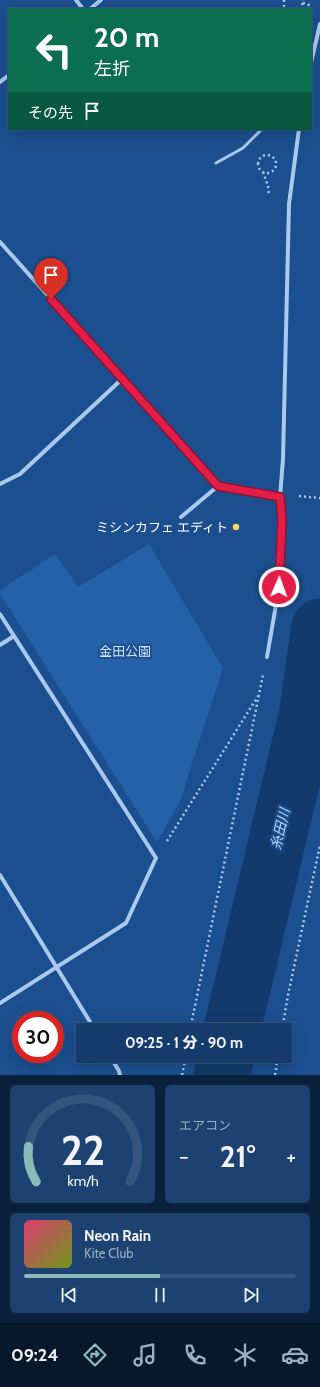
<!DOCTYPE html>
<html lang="ja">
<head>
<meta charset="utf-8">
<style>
	body { margin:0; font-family:Cabin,"Noto Sans JP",sans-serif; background:#1d4271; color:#f1f3f6; height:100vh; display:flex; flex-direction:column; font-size:15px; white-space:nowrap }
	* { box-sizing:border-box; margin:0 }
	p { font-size:13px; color:#9dadc1 }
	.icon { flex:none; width:22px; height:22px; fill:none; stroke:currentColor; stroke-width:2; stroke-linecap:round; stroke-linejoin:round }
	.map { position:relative; height:1075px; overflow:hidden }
	.panel { display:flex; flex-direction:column; gap:10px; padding:10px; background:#0b203b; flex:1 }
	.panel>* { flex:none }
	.guide { position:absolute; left:8px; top:8px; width:304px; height:122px; border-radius:0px; box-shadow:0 4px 16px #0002,0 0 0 1px #33557e; background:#0b6e4f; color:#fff; overflow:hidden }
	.speed { position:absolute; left:12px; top:1011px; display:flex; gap:8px; font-size:20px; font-weight:700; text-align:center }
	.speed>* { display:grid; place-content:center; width:52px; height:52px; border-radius:50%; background:#143b6b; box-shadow:0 4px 16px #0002,0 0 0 1px #33557e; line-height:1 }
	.speed .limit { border:6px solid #d22; background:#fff; color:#111 }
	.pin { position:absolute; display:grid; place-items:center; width:34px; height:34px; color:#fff; margin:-41px -17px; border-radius:50% 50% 50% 0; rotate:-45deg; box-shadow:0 0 4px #0007 }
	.pin .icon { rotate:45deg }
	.me { position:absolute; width:44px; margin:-22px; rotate:2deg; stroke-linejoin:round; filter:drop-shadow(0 0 3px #0008) }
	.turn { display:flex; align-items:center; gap:14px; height:84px; padding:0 20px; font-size:18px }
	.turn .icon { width:52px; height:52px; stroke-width:2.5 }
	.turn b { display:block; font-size:28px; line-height:34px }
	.then { display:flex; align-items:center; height:38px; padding:0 20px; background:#0003; gap:8px; font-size:15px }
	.big { font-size:30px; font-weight:800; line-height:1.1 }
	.panel .card { flex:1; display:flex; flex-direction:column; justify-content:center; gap:6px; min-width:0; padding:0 14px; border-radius:6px; background:#1d4271 }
	.panel .dial { align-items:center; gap:0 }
	.dial svg { height:104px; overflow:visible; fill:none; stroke:#33557e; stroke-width:7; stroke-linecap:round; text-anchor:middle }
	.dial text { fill:#f1f3f6; stroke:none }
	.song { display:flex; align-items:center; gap:12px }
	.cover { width:48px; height:48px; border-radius:6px; background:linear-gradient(135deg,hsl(340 70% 55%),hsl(80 70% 35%)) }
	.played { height:4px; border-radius:2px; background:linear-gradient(90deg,#8bbbb9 50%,#33557e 50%) }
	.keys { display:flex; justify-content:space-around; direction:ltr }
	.heat { display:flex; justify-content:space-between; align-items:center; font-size:22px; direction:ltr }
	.panel .tiles { flex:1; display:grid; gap:10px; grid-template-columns:1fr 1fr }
	.card:last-child { grid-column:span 2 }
	.trip { position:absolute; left:76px; top:1023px; width:216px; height:40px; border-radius:0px; background:#143b6b; box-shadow:0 4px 16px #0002,0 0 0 1px #33557e; font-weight:800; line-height:40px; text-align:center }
	.menu { display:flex; height:64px; justify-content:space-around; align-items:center; background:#08182b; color:#9dadc1 }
	.menu .icon { width:28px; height:28px }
	.menu .selected { color:#8bbbb9 }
	.menu b { font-size:18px; color:#f1f3f6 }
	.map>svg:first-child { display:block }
	.green { fill:#2461a8 }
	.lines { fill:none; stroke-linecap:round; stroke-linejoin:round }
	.river { stroke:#123a6d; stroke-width:57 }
	.path { stroke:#a9c9ee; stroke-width:2.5; stroke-dasharray:2 3; stroke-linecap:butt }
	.service { stroke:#a9c9ee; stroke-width:3 }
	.minor { stroke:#a9c9ee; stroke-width:4 }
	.route-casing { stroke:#92132f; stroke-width:10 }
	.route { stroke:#e11d48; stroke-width:7 }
	.poi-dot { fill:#ffd166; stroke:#1b4f8f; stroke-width:1.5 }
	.labels { text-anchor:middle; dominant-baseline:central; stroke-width:4; stroke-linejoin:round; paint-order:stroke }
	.poi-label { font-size:13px; fill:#fff; stroke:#1b4f8f; text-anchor:end }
	.park-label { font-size:13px; fill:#cfe3fa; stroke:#1b4f8f }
	.water-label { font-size:14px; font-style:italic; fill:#b5d3f5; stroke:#1b4f8f }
</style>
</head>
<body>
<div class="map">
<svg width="320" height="1075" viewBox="0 0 320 1075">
	<rect width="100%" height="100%" fill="#1b4f8f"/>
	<path class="green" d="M149,544L223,668L180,801L157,842L0,594V590L55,554L78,587Z"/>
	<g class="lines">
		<path class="river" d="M232,1030L307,716L320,627
			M222,1075L226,1056"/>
		<path class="path" d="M284,0V6L288,9
			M303,3L312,6
			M299,9L303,3V0
			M258 164a9 9 0 1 1 18 0a9 9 0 1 1-18 0Z
			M263,172L268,186L269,196
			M299,496L320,498
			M167,841L258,696
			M190,1030L263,675
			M282,1030L288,995L320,845
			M182,1075L186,1056
			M275,1075L278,1056"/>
		<path class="service" d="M216,163L243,148L262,129"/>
		<path class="minor" d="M76,0L83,9
			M90,9L101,0
			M311,63L320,24
			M0,82L9,75
			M0,242L218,486L280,497
			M0,484L20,474L122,379
			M181,517L218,486
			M0,614L156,858L126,923L0,1003
			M0,645L14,636
			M267,657L279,587L282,520L280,497L283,459L289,204L299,129
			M0,875L95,1030
			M110,1056L119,1071L120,1075"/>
	</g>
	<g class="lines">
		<g class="route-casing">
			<path id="route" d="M51,299L218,486L280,497L282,520L279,587"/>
		</g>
		<use href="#route" class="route"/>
	</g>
	<circle class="poi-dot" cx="236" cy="527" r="4"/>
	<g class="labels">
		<g class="poi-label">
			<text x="228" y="527">ミシンカフェ エディト</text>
		</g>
		<g class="park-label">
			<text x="125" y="651">金田公園</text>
		</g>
		<g class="water-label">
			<text transform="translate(280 829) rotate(-77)">糸田川</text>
		</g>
	</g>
</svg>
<div class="speed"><div class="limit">30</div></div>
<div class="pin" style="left:51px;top:299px;background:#d93025"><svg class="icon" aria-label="arrive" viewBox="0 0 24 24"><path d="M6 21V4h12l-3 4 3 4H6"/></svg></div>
<svg class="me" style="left:279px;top:587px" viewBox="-20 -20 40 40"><circle r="17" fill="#e11d48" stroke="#fff" stroke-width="3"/><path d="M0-11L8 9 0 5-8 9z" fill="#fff"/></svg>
<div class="trip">09:25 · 1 分 · 90 m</div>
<div class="guide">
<div class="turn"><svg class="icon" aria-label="left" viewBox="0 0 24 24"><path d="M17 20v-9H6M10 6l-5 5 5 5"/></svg><div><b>20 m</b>左折</div></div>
<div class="then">その先<svg class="icon" aria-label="arrive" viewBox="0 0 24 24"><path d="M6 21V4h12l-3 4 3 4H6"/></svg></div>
</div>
</div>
<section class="panel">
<div class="tiles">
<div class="card dial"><svg viewBox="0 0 100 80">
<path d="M14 69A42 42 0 1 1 86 69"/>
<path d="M14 69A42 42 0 0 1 8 42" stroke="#8bbbb9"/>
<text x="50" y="56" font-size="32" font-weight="700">22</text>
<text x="50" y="72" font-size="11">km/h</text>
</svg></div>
<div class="card"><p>エアコン</p>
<div class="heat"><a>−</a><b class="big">21°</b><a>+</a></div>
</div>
<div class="card">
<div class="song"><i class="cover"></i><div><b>Neon Rain</b><p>Kite Club</p></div></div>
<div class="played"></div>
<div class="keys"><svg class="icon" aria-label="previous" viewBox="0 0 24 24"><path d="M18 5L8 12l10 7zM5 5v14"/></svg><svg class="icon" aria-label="pause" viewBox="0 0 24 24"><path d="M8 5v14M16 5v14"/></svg><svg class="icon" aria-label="next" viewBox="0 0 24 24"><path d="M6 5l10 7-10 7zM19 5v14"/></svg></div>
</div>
</div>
</section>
<nav class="menu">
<b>09:24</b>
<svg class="icon selected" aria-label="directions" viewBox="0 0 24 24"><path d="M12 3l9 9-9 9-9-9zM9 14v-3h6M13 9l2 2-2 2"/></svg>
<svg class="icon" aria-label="music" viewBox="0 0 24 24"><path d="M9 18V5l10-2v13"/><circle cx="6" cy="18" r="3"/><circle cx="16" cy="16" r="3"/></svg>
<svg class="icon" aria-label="phone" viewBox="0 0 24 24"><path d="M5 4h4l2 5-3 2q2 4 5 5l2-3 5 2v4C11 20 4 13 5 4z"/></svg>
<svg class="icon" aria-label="climate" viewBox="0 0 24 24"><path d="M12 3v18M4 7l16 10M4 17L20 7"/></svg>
<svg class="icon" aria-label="car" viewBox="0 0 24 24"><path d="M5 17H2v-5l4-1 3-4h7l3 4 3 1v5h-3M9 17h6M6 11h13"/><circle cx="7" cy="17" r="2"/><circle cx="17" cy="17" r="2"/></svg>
</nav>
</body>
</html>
